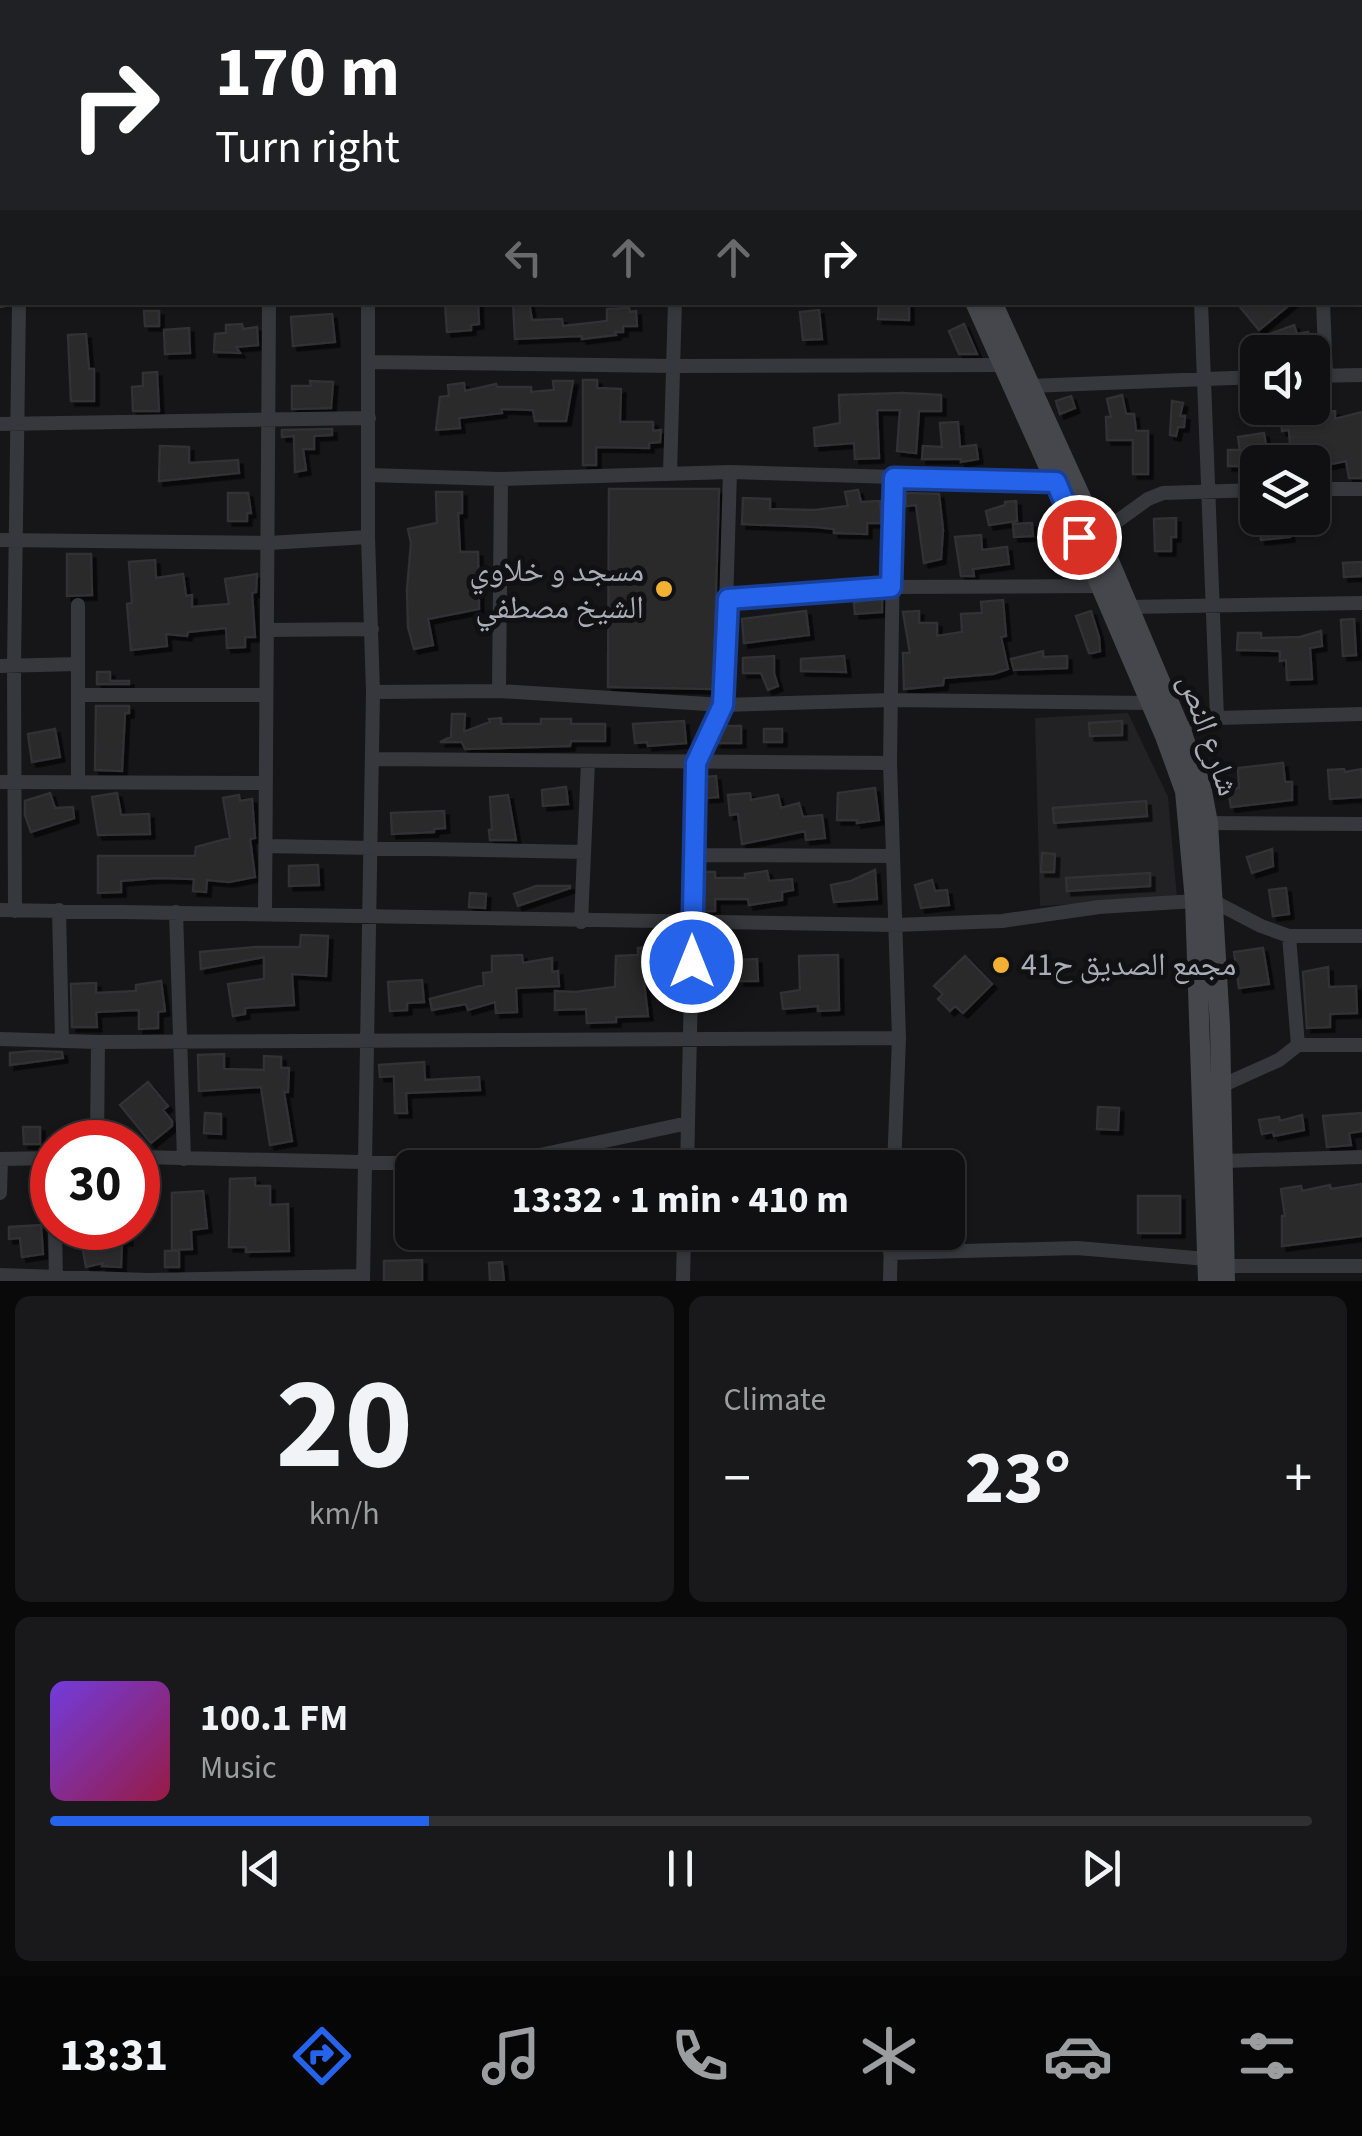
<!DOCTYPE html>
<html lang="en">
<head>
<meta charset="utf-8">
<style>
	body { margin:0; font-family:"Source Sans 3","Noto Naskh Arabic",sans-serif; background:#19191b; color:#f1f3f6; height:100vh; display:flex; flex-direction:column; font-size:38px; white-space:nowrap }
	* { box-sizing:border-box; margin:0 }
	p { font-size:32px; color:#9c9d9f }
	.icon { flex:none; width:55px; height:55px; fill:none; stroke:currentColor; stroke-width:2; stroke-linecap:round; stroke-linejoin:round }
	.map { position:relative; height:1281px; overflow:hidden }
	.panel { display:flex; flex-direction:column; gap:15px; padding:15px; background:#09090a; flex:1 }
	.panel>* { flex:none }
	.guide { position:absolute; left:0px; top:0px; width:1362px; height:305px; box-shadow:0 2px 8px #0004,0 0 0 2px #303032; background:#202124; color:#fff; overflow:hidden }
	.fabs { position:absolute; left:1240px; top:335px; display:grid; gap:20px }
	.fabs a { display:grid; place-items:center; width:90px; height:90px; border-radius:15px; background:#101012; box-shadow:0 2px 8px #0004,0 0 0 2px #303032; font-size:50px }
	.speed { position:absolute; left:30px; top:1120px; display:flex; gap:20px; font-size:50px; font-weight:700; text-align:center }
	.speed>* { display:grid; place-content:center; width:130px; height:130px; border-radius:50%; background:#101012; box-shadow:0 2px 8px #0004,0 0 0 2px #303032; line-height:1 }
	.speed .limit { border:15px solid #d22; background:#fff; color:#111 }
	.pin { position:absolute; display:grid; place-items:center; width:85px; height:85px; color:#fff; margin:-42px; border:5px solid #fff; border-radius:50%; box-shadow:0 2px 10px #0007 }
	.me { position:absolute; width:110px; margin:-55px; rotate:0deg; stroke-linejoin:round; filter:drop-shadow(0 0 8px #0008) }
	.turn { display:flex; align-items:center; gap:35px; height:210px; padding:0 50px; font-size:45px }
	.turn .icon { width:130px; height:130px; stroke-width:2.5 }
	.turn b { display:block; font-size:70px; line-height:85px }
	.lanes { display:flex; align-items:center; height:95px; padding:0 50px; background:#0003; justify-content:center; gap:50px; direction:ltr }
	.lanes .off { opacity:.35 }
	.big { font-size:75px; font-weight:700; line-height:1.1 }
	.panel .card { flex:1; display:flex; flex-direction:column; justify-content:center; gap:15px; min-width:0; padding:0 35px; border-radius:15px; background:#19191b }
	.panel .dial { align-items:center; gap:0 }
	.dial b { font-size:130px; line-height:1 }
	.song { display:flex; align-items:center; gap:30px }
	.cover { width:120px; height:120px; border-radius:15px; background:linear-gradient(135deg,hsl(260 70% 55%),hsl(340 70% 35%)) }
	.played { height:10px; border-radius:5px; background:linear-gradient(90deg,#2563eb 30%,#303032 30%) }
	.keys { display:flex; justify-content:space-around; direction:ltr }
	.heat { display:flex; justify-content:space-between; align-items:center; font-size:55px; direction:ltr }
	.panel .tiles { flex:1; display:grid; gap:15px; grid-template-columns:1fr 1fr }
	.card:last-child { grid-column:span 2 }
	.trip { position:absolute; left:395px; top:1150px; width:570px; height:100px; border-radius:15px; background:#101012; box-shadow:0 2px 8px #0004,0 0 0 2px #303032; font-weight:700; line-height:100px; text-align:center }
	.tab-bar { display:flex; height:160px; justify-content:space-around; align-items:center; background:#060607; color:#9c9d9f }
	.tab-bar .icon { width:70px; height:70px }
	.tab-bar .active { color:#2563eb }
	.tab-bar b { font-size:45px; color:#f1f3f6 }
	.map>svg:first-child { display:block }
	.built { fill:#222225 }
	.building { fill:#29292c; stroke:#303034; stroke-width:2.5; filter:url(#shadow) }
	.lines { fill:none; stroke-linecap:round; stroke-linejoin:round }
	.minor { stroke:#37383d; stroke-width:14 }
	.secondary { stroke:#45474d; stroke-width:20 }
	.route-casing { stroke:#184099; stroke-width:25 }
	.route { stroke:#2563eb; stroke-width:18 }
	.poi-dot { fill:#f2b134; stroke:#111113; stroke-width:4 }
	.labels { text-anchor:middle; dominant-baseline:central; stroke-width:10; stroke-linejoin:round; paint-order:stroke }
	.poi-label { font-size:32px; fill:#a8adb8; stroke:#111113; text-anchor:end }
	.street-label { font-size:32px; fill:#a8adb8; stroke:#111113 }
</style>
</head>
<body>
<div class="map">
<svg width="1362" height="1281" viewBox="0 0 1362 1281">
	<defs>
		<filter id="shadow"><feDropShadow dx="4.5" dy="4.5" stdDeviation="0" flood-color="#0009"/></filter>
	</defs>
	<rect width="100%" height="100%" fill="#161618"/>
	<path class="built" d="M1128,713L1168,797L1177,898L1040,906L1035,718Z"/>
	<path class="building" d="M445,302H478L479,324L471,325V330L447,332Z
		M513,302H529L532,320L562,319L563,326L607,321V309L629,308L630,312L636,311L637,326H623V332H615L616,335L582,339V336L515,339Z
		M1236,302H1293L1259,330Z
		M879,303L909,304V320L878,319Z
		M819,310L822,339L803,340L800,312Z
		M144,311H159V326H145Z
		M332,314L335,342L293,346L291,317Z
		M242,324L243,329L257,327L258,345L236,347L240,353L214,352L215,334L226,333V325Z
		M964,324L977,354H959L949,331Z
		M1294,325L1297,334L1308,332L1312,344L1289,352H1268L1264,344L1269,342L1264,336Z
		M189,328L190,353L165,354L164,330Z
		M86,334L89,369H94V401H71L68,335Z
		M157,372L159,411H133L132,387L143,386V373Z
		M583,380H597V388L621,389L620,422H653V431L661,430L660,442L649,443V448L596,447V465H583Z
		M310,381L333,382L331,408L292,409V386H311Z
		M553,381H573L566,421H535L533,410L501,409L502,413L459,418L460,428L436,430L440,397L449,396L448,385L464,383L465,391L496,384L497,387H531V392L554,390Z
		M903,393L941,395V411H919L916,453L897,451L900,410H877L879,458L855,459L854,443L815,446L814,428L840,423L839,395Z
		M1122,395L1126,414H1134L1136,431H1148V474H1133V440H1107L1106,417H1111L1107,399Z
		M1071,396L1075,408L1060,414L1056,401Z
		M1172,401L1183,403L1180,416H1185L1184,427H1178L1176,436L1170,435Z
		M1335,411V419L1362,412V478H1349L1346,461L1312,468V462H1291L1289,430L1282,431L1281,415Z
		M958,422L960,447L976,445L978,459L961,462V459H922L923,446L942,447L940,423Z
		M332,429V435L314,436V449H303L306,470L295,472L294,436L282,437V430Z
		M1264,433L1266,445L1256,447V466H1228V450H1240L1238,437Z
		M160,446L189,447V463L238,460L239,473L159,481Z
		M609,489H719L713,689L608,687Z
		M858,490L861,502L880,501L881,523H867V534L834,533V529L816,527L742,524L743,498L770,499V509L815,510L848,506L845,492Z
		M436,492H462V513H458L460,552H478L479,609L428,619L433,645L414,649L408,627L407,590L411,543L408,529L437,523Z
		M228,493H248L251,513H247V521H228Z
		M906,493L939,494L943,530L941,559L924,563L916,505L906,506Z
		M1016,501L1017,521L989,525L986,511L1005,505V502Z
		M1176,518V537H1171V551H1155L1154,519Z
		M1288,519L1290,537L1261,540L1259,521Z
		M1032,523L1033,536L1014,537L1013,524Z
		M981,535L982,550L1007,547L1009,564L973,569L974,576H961L955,537Z
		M67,554H91L92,595L67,596Z
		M155,560L156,578L183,574L186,596L192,595V607L229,604L225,579L257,574L256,592L252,593L255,637H245V647L227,648L226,628L188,632L187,636L166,634L167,646L131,650L127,604L132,603L129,562Z
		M1362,562V576L1344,577L1343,563Z
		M882,598V612L855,614L854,603Z
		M1003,600L1006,636L1001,637L1008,669L993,674L944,678L943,685L904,689L903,653H910L903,612L919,611V623H937V636L962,632L961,614L982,613L981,602Z
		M806,611L809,635L744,643L742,619Z
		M1091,611L1099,637L1100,651L1093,653H1089L1076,616Z
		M1354,619L1356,655L1343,656L1341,620Z
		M1321,631L1322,646L1310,648L1312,679L1287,680L1286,660L1280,661V651L1237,650L1238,633H1261V638L1300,637Z
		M1043,651V657L1067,656V668L1014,670L1011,659Z
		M774,656V673L778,686L768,690L761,673H743V658Z
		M844,656L846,672L801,671V659Z
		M97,672H110V681H129V684H97Z
		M96,706H129V713H125L122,771L95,770Z
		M452,714H465L464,732L490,722L489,719L501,718V724H541V719H571V724H605V741H571L570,746L465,749L462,742H440L451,737Z
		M684,721L686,743L648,746L647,742L635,743L633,724Z
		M1122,721V735L1090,736L1089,723Z
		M725,726H741V743H717Z
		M55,729L60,757L32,762L28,734Z
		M764,729H782V742H764Z
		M1283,763L1285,782H1292V800L1231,807L1228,790L1239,788L1238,768Z
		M1344,769L1345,772L1362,769V797L1330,799L1328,770Z
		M716,776L718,797L706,798V777Z
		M566,787L568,804L543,806L542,790Z
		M875,788L879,820L857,823V820H837L838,793Z
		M50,793L55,808L73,807L74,818L31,832L25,815V801Z
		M117,793L121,815L149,814L150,834L98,835L92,797Z
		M750,793L751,800L778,795L781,808L799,803L803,817L822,815L825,838L806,840L805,831L742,844L738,814L730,815L728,795Z
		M239,795L240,801L252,799L255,838L250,839L255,877L229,882L207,880L206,892L193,891L194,879L157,878L121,881V892L98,893V856H195L196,847L230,838L223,798Z
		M508,795L516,840H490L489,830H492L490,797Z
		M1146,801L1147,816L1054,823L1053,808Z
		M444,811L445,828L434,829V832L392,834L391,813Z
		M1272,849L1273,866L1252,873L1247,857Z
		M1042,853L1055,854L1054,872H1041Z
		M318,865L319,885L289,886V866Z
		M875,870L877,899L834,902L831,885L851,881Z
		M767,871L769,881L792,879L793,890L782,892V900L749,905L748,899H715V911H703L705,872H715V878H745V874Z
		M1150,873V886L1067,891L1066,878Z
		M932,880L935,891L947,890L949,905L921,908L915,885Z
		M536,886H570V888L518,906L514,894Z
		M1286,888L1289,914L1273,916L1269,890Z
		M470,893L486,894L485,908L469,907Z
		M301,935L328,936L326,976L292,974L294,1005L245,1008V1014L233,1016L228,984L264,979V957L201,969L200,952L256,947H300Z
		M664,945V953L681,951V971L656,974L658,979L644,982L648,1016L616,1017V1022L587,1023L586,1009L555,1010V991L576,992L615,987L616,956L638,955V948Z
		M1263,948L1269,984L1239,988L1234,952Z
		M734,949L737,964L707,970L705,959L715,957L714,953Z
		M522,955L523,963L552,958V972L558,971L559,986L516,988L517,1012L496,1013L495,1002L468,1010L466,1004L432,1010L430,999L484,985L483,973L492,972V956Z
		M838,955L839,1010L818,1011V1006L783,1009L781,993L800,990L799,956Z
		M965,956L992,984L963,1013L955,1006L950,1011L938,999L943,994L934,986Z
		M757,959L758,981H740L739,960Z
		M1328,967L1329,987L1356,986L1357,1013L1330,1014V1027L1307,1028L1303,972Z
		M422,980L424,1002L407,1003V1010L390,1011L388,982Z
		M161,981L165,1011L158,1012V1028L139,1029V1010L96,1012L97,1027H72L71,984L96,983V993L136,991V985Z
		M34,1051L62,1052L63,1058L10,1065V1053Z
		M224,1054V1069L264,1070V1056L281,1057V1068H289L288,1092H284L292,1141L270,1145L261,1087L199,1091L198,1055Z
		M424,1062L425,1080L479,1077L480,1090L406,1093L407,1113H395L394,1076L380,1077L379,1065Z
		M148,1082L168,1106L163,1110L172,1121V1126L151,1143L120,1105Z
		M1098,1107L1119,1108L1118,1130L1097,1129Z
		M205,1113L221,1114V1134L204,1133Z
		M1362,1113V1131L1349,1133L1351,1145L1327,1147L1323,1116Z
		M1302,1115L1304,1130L1274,1136L1273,1132L1262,1134L1259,1120L1279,1117L1280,1121Z
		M23,1127H40V1144H24Z
		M255,1178V1186H270V1205L288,1204L289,1251L246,1252V1247H229L230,1179Z
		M1362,1184V1236L1282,1246V1216H1285L1281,1189L1301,1186L1302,1191L1330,1185L1331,1189Z
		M203,1191L207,1228L191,1230L192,1249L172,1250V1193Z
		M1138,1196H1180V1233H1138Z
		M41,1225L43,1254L22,1257L20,1238L9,1239V1227Z
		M79,1228H127L128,1241H122L121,1267L102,1266L103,1263L86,1267Z
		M165,1251H179V1267H165Z
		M422,1260V1281H384V1261Z
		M502,1262L504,1281H490L489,1263Z"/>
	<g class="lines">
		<path class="minor" d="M161,0V2
			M460,0V2
			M1316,0V2
			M0,11H2
			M1360,49H1362
			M1360,159H1362
			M0,184H2
			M0,301H2
			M1201,302L1217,718
			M1323,302L1326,376
			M369,362L674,366L1003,365
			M1312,376L1362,375
			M1029,386L1258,377
			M0,424L369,418
			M670,473L675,302
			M369,475L501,479L730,472L1056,482
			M1312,489H1362
			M1098,535L1148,499L1163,493L1258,490
			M0,540L269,543L368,537
			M727,599L891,587L1099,586
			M1128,607L1362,603
			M268,630L372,629
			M0,666L78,664
			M499,691L501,479
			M373,692L499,691L723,705L891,700L1151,703
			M78,695H265
			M1181,731L1217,718L1362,714
			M372,759L890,763
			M78,781V605
			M0,782L266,783
			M1208,823L1362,824
			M266,846L584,852
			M692,855L892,856
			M1213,901L1261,926L1289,936L1298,1045
			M0,910L895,925L1002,921L1099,907L1195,901
			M59,910L62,1040
			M15,911L14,666L19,302
			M176,912L184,1159
			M265,913L269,302
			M581,922L588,762
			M1289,936H1362
			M0,1039L98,1042L899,1038
			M1221,1086L1279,1060L1298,1045H1362
			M97,1142L98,1042
			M138,1157L449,1164L526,1158L688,1123
			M0,1159L52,1158
			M1223,1161L1362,1157
			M687,1168L696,763L723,705L730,472
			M894,1168L899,1038L890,763L894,478
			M0,1193L1,1159
			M55,1228L56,1279
			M890,1253L1077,1248L1207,1259
			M1224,1266H1362
			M0,1275L148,1280L363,1276
			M363,1281L373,692L368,537V302
			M683,1281L684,1232
			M890,1281L891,1232"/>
		<path class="secondary" d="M842,0L844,2
			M859,0L860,2
			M975,302L1069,512L1165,736L1185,791L1195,901L1208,1281
			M992,302L1098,535L1181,731L1201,786L1208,823L1220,1026L1225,1281"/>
	</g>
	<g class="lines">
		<g class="route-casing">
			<path id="route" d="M692,962L696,763L723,705L728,599L891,587L894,478L1056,482L1079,537"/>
		</g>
		<use href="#route" class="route"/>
	</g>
	<g class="poi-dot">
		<circle cx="664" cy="589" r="10"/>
		<circle cx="1001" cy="965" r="10"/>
	</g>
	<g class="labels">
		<g class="poi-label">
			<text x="644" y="571">مسجد و خلاوي<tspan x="644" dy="37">الشيخ مصطفي</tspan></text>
			<text x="1021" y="965" text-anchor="start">مجمع الصديق ح41</text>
		</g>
		<g class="street-label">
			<text transform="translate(1209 735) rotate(71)">شارع النص</text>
		</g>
	</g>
</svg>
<div class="fabs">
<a><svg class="icon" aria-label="sound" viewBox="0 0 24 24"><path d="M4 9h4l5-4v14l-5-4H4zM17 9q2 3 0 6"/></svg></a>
<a><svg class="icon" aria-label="layers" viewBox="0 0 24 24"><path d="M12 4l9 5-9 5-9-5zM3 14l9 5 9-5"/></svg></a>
</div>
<div class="speed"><div class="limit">30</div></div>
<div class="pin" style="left:1079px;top:537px;background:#d93025"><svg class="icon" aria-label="arrive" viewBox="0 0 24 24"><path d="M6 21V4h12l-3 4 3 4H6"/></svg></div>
<svg class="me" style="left:692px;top:962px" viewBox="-20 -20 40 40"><circle r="17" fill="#2563eb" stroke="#fff" stroke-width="3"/><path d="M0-11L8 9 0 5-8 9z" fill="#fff"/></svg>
<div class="trip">13:32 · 1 min · 410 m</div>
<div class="guide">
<div class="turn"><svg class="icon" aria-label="right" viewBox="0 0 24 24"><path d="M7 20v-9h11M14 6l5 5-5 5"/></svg><div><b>170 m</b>Turn right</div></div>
<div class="lanes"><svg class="icon off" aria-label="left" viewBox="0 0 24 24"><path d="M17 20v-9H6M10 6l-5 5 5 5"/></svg><svg class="icon off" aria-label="ahead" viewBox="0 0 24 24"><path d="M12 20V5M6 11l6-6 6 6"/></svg><svg class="icon off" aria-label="ahead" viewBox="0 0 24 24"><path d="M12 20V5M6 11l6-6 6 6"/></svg><svg class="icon" aria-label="right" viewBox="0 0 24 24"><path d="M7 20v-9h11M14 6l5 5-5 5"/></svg></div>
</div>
</div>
<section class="panel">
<div class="tiles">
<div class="card dial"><b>20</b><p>km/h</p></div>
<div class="card"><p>Climate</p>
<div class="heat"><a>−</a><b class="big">23°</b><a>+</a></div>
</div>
<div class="card">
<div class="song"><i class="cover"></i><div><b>100.1 FM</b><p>Music</p></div></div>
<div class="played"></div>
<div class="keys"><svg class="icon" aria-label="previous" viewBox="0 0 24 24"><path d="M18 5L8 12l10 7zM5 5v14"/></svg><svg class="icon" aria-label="pause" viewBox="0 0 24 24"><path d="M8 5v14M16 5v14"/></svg><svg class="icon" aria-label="next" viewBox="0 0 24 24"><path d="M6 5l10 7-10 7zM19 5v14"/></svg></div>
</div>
</div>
</section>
<nav class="tab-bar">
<b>13:31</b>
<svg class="icon active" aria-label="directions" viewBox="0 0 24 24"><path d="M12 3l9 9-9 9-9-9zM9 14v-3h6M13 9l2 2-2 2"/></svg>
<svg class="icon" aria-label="music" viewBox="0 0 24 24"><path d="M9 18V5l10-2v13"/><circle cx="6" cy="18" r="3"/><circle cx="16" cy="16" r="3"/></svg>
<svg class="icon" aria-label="phone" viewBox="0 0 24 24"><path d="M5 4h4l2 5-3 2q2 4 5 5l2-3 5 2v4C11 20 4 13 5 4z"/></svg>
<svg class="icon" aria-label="climate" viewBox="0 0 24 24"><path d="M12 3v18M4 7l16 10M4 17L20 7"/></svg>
<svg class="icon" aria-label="car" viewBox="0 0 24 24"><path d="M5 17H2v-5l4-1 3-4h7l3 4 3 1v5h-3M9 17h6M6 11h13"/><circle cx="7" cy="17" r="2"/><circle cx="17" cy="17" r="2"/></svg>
<svg class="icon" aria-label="filters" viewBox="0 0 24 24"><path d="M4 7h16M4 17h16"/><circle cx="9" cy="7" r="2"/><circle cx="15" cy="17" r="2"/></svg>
</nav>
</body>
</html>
